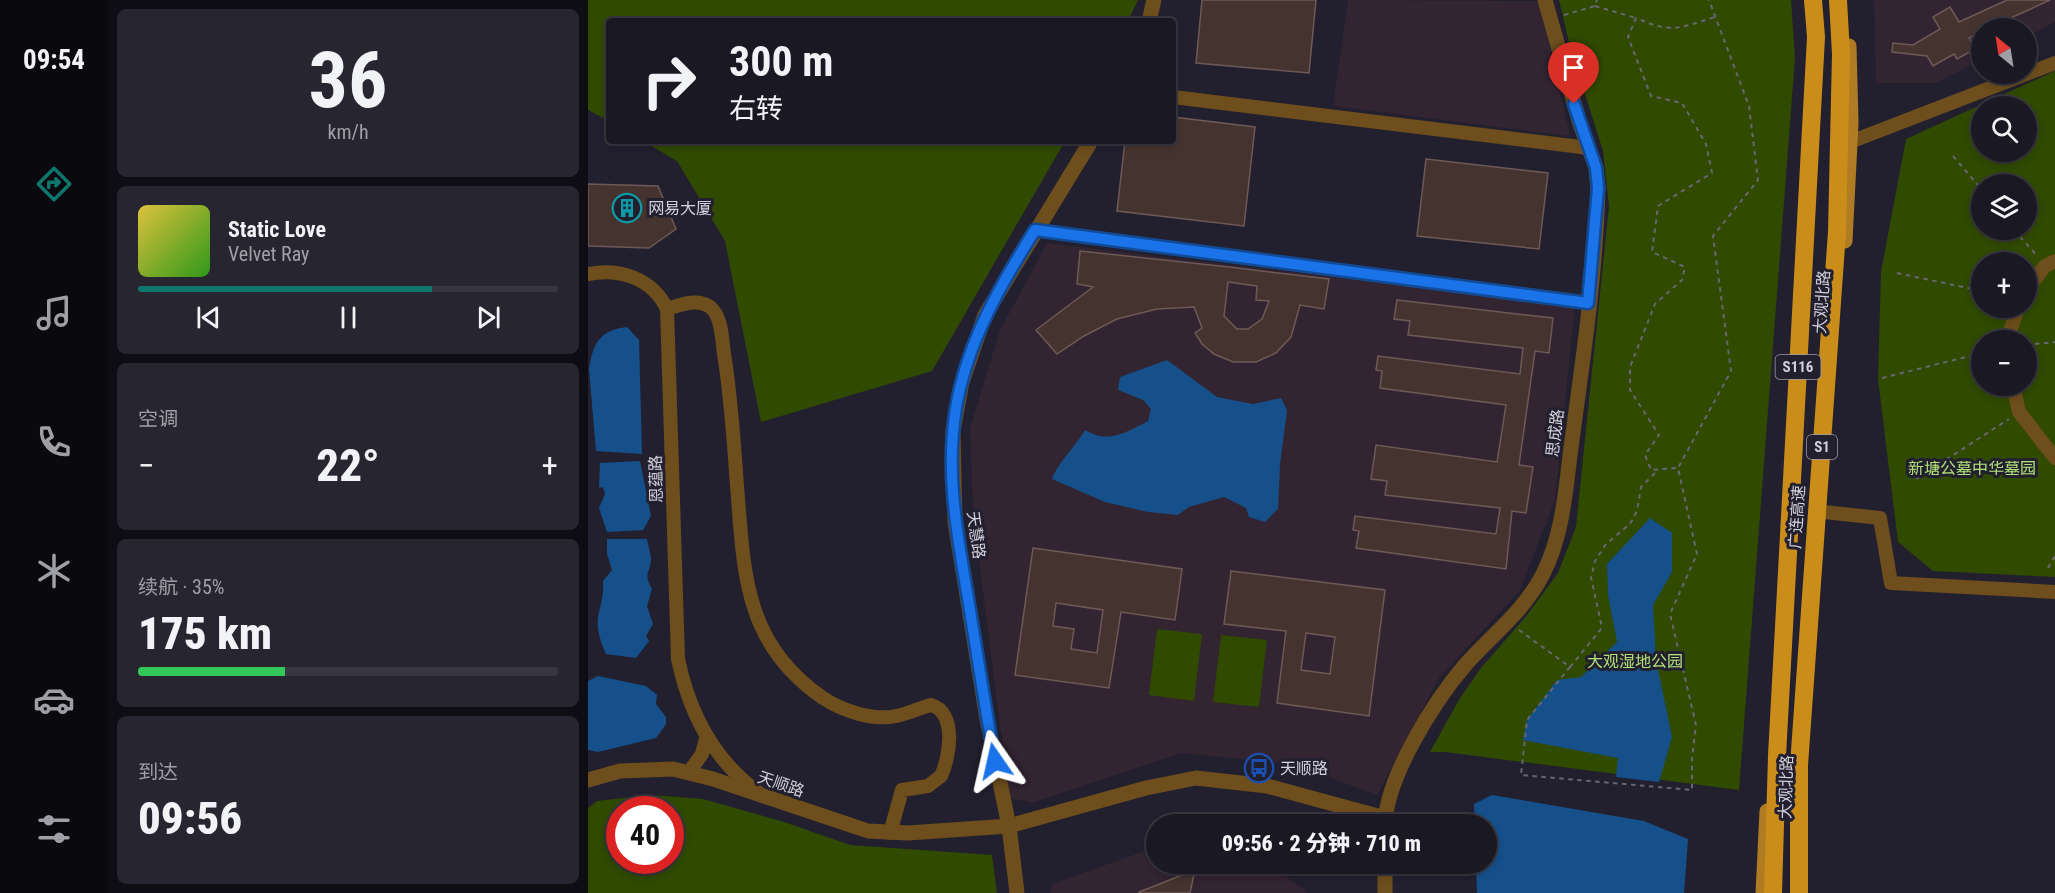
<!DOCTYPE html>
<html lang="zh">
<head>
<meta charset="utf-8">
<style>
	body { margin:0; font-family:"Roboto Condensed","Noto Sans SC",sans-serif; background:#272530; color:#f1f3f6; height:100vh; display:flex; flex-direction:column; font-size:22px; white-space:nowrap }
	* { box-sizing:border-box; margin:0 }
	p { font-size:20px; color:#9fa0a6 }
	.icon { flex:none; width:33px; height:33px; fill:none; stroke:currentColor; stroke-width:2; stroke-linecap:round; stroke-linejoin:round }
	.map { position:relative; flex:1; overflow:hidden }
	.sheet { display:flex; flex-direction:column; gap:9px; padding:9px; background:#0e0d13; width:480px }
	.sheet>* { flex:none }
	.hud { position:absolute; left:18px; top:18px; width:570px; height:126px; border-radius:6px; box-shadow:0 3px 9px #0003,0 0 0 2px #383741; background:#1a1823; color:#f1f3f6; overflow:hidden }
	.needle { width:39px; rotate:330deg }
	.buttons { position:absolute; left:1383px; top:18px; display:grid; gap:12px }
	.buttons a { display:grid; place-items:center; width:66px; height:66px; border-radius:50%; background:#1a1823; box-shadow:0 3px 9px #0003,0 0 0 2px #383741; font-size:30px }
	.speed { position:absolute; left:18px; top:796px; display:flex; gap:12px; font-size:30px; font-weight:700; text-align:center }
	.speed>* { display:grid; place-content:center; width:78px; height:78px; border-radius:50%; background:#1a1823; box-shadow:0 3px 9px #0003,0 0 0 2px #383741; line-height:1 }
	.speed .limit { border:9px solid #d22; background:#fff; color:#111 }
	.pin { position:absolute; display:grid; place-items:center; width:51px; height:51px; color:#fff; margin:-62px -26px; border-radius:50% 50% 50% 0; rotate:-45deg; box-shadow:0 0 6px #0007 }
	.pin .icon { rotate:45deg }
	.me { position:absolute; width:66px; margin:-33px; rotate:349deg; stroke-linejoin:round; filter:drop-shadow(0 0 4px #0008) }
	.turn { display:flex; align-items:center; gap:21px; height:126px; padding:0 24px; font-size:27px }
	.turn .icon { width:78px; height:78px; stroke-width:2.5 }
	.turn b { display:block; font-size:42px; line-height:51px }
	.big { font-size:45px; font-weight:800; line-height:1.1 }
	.sheet .widget { flex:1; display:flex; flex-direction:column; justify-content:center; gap:9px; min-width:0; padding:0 21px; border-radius:9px; background:#272530 }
	.sheet .dial { align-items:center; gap:0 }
	.dial b { font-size:78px; line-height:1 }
	.song { display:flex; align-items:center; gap:18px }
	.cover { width:72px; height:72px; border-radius:9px; background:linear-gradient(135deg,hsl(50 70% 55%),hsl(110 70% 35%)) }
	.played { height:6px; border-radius:3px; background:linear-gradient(90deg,#0f766e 70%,#383741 70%) }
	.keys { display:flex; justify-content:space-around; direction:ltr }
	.heat { display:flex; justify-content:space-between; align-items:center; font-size:33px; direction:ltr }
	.charge { height:9px; border-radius:4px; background:linear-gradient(90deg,#34c759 35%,#383741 0) }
	.trip { position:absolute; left:558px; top:814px; width:351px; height:60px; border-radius:30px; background:#1a1823; box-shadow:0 3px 9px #0003,0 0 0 2px #383741; font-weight:800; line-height:60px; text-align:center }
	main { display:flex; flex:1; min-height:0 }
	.dock { display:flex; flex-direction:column; width:108px; justify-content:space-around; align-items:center; background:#0a0a0e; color:#9fa0a6 }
	.dock .icon { width:42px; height:42px }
	.dock .on { color:#0f766e }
	.dock b { font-size:27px; color:#f1f3f6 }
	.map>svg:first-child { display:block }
	.commercial { fill:#322431 }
	.green { fill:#304a00; fill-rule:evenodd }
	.water { fill:#15508a }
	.building { fill:#45332f; stroke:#6e5956; stroke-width:1.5; fill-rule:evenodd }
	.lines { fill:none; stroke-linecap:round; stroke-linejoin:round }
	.path { stroke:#686673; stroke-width:2; stroke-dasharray:4.5 4.5; stroke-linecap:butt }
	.minor { stroke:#6d4e1c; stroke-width:14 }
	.tertiary { stroke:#6d4e1c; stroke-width:15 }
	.primary { stroke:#af7c24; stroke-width:15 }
	.motorway-bridge { stroke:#cb8d1a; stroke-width:18 }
	.route-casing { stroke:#114b97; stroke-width:15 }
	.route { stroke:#1a73e8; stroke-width:10 }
	.labels { text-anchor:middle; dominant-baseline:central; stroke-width:6; stroke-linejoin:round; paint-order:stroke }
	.shield { fill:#22202f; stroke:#9d9ba7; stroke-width:1.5 }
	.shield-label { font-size:15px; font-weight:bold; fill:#d2d0da }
	.poi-label { font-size:16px; fill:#d2d0da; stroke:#22202f; text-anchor:start }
	.street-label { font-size:16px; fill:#d2d0da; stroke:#22202f }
	.park-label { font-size:16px; fill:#b1e178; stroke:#22202f }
</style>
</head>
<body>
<main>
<nav class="dock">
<b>09:54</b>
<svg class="icon on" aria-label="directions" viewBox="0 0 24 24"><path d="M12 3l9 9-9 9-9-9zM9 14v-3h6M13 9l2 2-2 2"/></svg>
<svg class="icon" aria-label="music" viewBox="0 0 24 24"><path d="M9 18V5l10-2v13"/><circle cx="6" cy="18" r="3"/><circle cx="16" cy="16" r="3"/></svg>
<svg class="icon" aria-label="phone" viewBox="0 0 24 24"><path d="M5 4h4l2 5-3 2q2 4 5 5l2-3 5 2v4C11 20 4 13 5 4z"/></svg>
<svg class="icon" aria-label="climate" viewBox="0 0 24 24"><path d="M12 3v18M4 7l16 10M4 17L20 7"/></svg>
<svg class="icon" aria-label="car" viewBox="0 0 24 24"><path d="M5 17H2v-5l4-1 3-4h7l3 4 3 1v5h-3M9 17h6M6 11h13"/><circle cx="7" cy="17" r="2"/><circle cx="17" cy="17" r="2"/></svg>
<svg class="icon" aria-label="filters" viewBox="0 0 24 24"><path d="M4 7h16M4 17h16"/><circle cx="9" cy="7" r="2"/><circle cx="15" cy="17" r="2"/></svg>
</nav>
<section class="sheet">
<div class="widget dial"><b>36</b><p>km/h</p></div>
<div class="widget">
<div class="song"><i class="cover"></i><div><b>Static Love</b><p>Velvet Ray</p></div></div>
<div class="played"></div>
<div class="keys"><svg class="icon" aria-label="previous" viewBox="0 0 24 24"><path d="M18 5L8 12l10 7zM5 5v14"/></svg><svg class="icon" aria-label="pause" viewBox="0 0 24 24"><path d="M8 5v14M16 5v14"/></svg><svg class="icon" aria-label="next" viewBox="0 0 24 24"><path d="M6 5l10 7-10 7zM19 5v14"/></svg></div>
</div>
<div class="widget"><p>空调</p>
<div class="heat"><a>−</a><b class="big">22°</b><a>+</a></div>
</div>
<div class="widget"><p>续航 · 35%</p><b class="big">175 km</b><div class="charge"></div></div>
<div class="widget"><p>到达</p><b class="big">09:56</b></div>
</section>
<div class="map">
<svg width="1467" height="893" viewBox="0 0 1467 893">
	<rect width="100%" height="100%" fill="#22202f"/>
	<path class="commercial" d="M760,0L951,1L982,136L745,106Z
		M1286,0H1467V22L1439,37L1438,28H1394L1393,60L1348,83H1288Z
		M459,243L987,306L967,500L932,590L851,678L789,795L705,764L593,753L444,803L421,797L385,513L382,428L412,330Z
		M568,847V864H682L720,893H463L464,884Z"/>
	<path class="green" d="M0,0H550L540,21H21V121L0,110Z
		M971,0H1203L1207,58L1151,790L858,752H842L872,698L893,668L939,615L970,573L988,527L1021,206L1015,151L982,47Z
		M1467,71V577L1345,571L1310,542L1290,379L1293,272L1318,139ZM1394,106H1438V152H1394ZM1394,184H1438V230H1394ZM1394,262H1438V308H1394ZM1394,340H1438V386H1394Z
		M55,141H477L344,371L173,422L137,241L89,161Z
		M569,629L614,634L606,701L561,695Z
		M633,635L679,640L671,707L625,702Z
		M63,795L115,799L196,822L262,845L404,855L409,893H0V808L9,801ZM32,810H82V861H32Z"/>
	<path class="water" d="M39,327L51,340L54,454L8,451L1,369C5,343 12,330 39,327Z
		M579,360L629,397L665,404L693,398L699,410L692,465L690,509L677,522L661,517L658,508L636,497L601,507L590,515L560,512L517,502L464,479C469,464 488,446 497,430C520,444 537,433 560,421L563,409L555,400L530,390L532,377Z
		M52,461L63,516L55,530L19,532L11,508L17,494L15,487L11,488L12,463Z
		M1062,518L1084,533V572L1065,605L1068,660L1084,737L1071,782L1028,777L1030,758L935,740L939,720L969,680L993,677L1029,642L1020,595L1019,564Z
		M19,539H59C60,545 63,554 63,560C62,573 55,574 64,589L59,606L65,624L58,636L61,641L48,658L18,654C0,613 17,614 15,581L24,570L19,554Z
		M10,676L58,686L69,695L68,704L78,717V724L68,738L10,752L0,750V681Z
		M904,795L1056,821L1100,839L1096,893H889L888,864H898V825H887L886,804Z"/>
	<path class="building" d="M614,0H728L721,73L608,63Z
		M1419,0H1462L1401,28H1394V32L1381,38L1387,49L1369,59L1366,54L1345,66L1339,56L1304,52L1305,43L1325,45L1352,29L1345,17L1362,7L1371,22Z
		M585,117L667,127L656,226L529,211L537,141H585Z
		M838,159L960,173L951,249L829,236Z
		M0,184L70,186L88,229L61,248L0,246Z
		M492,251L641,267L741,279L736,309L712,305L703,337L688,353L668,362H645L626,354L614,344L607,333L614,328L606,307L569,309L529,319L496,336L469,354L448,330L505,287L489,284ZM640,282L669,286L668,300L681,301L674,319L660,329H649L636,316Z
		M809,300L965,318L961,353L947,351L931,465L945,467L938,513L924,511L918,569L768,548L771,531L765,530L767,516L908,534L912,508L797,495L799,481L783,479L788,445L909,462L918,405L792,388L794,371L788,370L790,356L932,374L935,348L820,335L822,321L806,319Z
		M445,548L594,569L587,620L533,612L521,688L427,675ZM468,603L515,610L509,653L483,649L486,629L465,626Z
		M643,571L797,590L781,716L689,703L698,631L636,624ZM718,633L747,637L742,674L713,670Z
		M607,870L602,893H551V892Z"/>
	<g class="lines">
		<path class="path" d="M1007,6L1048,18
			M976,15L1007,6L1009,0
			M1365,156L1394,190
			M1426,230L1450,257
			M1309,273L1394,291
			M1438,345L1467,342
			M1294,378L1394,353
			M1088,468L1063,470L1057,455L1071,435L1042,390V367L1067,304L1094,280L1097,267L1064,252L1070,206L1124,173L1118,144L1094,103L1063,96L1040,37L1048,18C1084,34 1091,28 1127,17
			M1328,479L1421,419
			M1460,568L1467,556
			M931,630L982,667L939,720L933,775L1104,790V758L1108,725L1082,614L1109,554L1090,468L1143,371L1125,236L1170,180L1161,106L1121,0
			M982,667L1014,628L1003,577L1007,561L1018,544L1042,524L1049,511L1053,487L1070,470"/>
		<path class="minor" d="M585,97L1001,148
			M1262,142L1467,63
			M447,230L1000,303
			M0,274C32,268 64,278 79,309L90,659C101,712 124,759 170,792
			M1438,291L1457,266L1467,261
			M79,309C92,305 109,298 122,307C134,316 134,340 136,354C144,402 146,450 150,498C156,580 160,647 235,698C255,711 285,721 308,716C320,714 331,708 343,705C369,712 362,757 353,776L340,786L314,790L302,833
			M1419,340L1430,308
			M1425,386L1431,412L1467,458
			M1236,512L1292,518L1303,583L1467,592
			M101,772L114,754L118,738"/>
		<path class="tertiary" d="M561,21L566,0
			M0,780L32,771L85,769L125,779L280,831L320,833L421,826L558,788L608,778L679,786L797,818
			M797,825C798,777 847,700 878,664C904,635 937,610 955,574C977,531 978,480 985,433C996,352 1008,269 1010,188L1008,168L992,124L957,0
			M797,864V893
			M429,893L421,826L399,719L367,522L365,431L374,382L397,315L503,141"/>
		<path class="primary" d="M1257,241L1263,123L1261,46
			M1175,893L1179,811"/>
		<path class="motorway-bridge" d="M1185,893L1189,756L1228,37L1225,0
			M1211,893V765L1249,232L1253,54L1250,0"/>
	</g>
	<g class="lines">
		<g class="route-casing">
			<path id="route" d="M407,761C398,713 391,665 383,617C372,547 356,479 368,408C379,342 412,286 447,230L1000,303L1010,188L1008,168L986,104"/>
		</g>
		<use href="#route" class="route"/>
	</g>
	<defs>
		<g id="building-ring" transform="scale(1.5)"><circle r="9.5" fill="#22202f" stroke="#0f9aa8" stroke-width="1.5"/><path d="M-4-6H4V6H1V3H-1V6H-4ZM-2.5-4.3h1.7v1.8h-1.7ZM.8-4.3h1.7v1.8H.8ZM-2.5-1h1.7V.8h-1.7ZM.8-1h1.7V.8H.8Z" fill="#0f9aa8"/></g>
		<g id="bus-ring" transform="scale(1.5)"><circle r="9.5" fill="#22202f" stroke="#1a4fb4" stroke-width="1.5"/><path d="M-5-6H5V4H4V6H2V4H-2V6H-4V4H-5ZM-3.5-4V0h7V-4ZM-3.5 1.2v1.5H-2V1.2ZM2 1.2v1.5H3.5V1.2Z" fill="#1a4fb4"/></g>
	</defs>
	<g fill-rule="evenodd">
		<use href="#building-ring" x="39" y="208"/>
		<use href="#bus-ring" x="671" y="768"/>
	</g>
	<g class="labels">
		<g class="shield">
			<rect x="1187.5" y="355" width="45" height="24" rx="4.5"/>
			<rect x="1219" y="435" width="30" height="24" rx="4.5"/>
		</g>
		<g class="shield-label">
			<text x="1210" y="367">S116</text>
			<text x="1234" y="447">S1</text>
		</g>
		<g class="poi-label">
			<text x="60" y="208">网易大厦</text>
			<text x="692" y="768">天顺路</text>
		</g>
		<g class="street-label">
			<text transform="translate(1234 302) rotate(-86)">大观北路</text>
			<text transform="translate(967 433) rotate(-83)">思成路</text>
			<text transform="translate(68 479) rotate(-91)">恩蕴路</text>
			<text transform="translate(1209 517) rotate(-86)">广连高速</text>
			<text transform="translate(388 535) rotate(82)">天慧路</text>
			<text transform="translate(193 784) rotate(19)">天顺路</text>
			<text transform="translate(1198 787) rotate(-88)">大观北路</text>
		</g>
		<g class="park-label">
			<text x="1384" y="468">新塘公墓中华墓园</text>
			<text x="1047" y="661">大观湿地公园</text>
		</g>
	</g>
</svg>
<div class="buttons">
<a><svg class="needle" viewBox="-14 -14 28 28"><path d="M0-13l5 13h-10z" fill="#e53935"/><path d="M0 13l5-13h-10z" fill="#9fa0a6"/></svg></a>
<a><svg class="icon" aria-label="search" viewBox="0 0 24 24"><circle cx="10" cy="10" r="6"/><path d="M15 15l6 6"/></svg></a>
<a><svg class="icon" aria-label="layers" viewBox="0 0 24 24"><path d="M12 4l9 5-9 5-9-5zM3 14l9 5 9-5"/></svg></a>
<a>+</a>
<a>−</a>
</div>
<div class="speed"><div class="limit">40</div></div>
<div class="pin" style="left:986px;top:104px;background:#d93025"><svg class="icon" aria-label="arrive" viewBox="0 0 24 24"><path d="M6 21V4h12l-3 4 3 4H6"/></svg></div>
<svg class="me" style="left:407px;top:761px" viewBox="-20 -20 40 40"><path d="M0-17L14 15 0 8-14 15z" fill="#1a73e8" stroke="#fff" stroke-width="4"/></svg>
<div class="trip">09:56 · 2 分钟 · 710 m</div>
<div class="hud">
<div class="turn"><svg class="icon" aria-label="right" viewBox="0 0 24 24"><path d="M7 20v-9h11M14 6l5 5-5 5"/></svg><div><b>300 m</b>右转</div></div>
</div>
</div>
</main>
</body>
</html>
